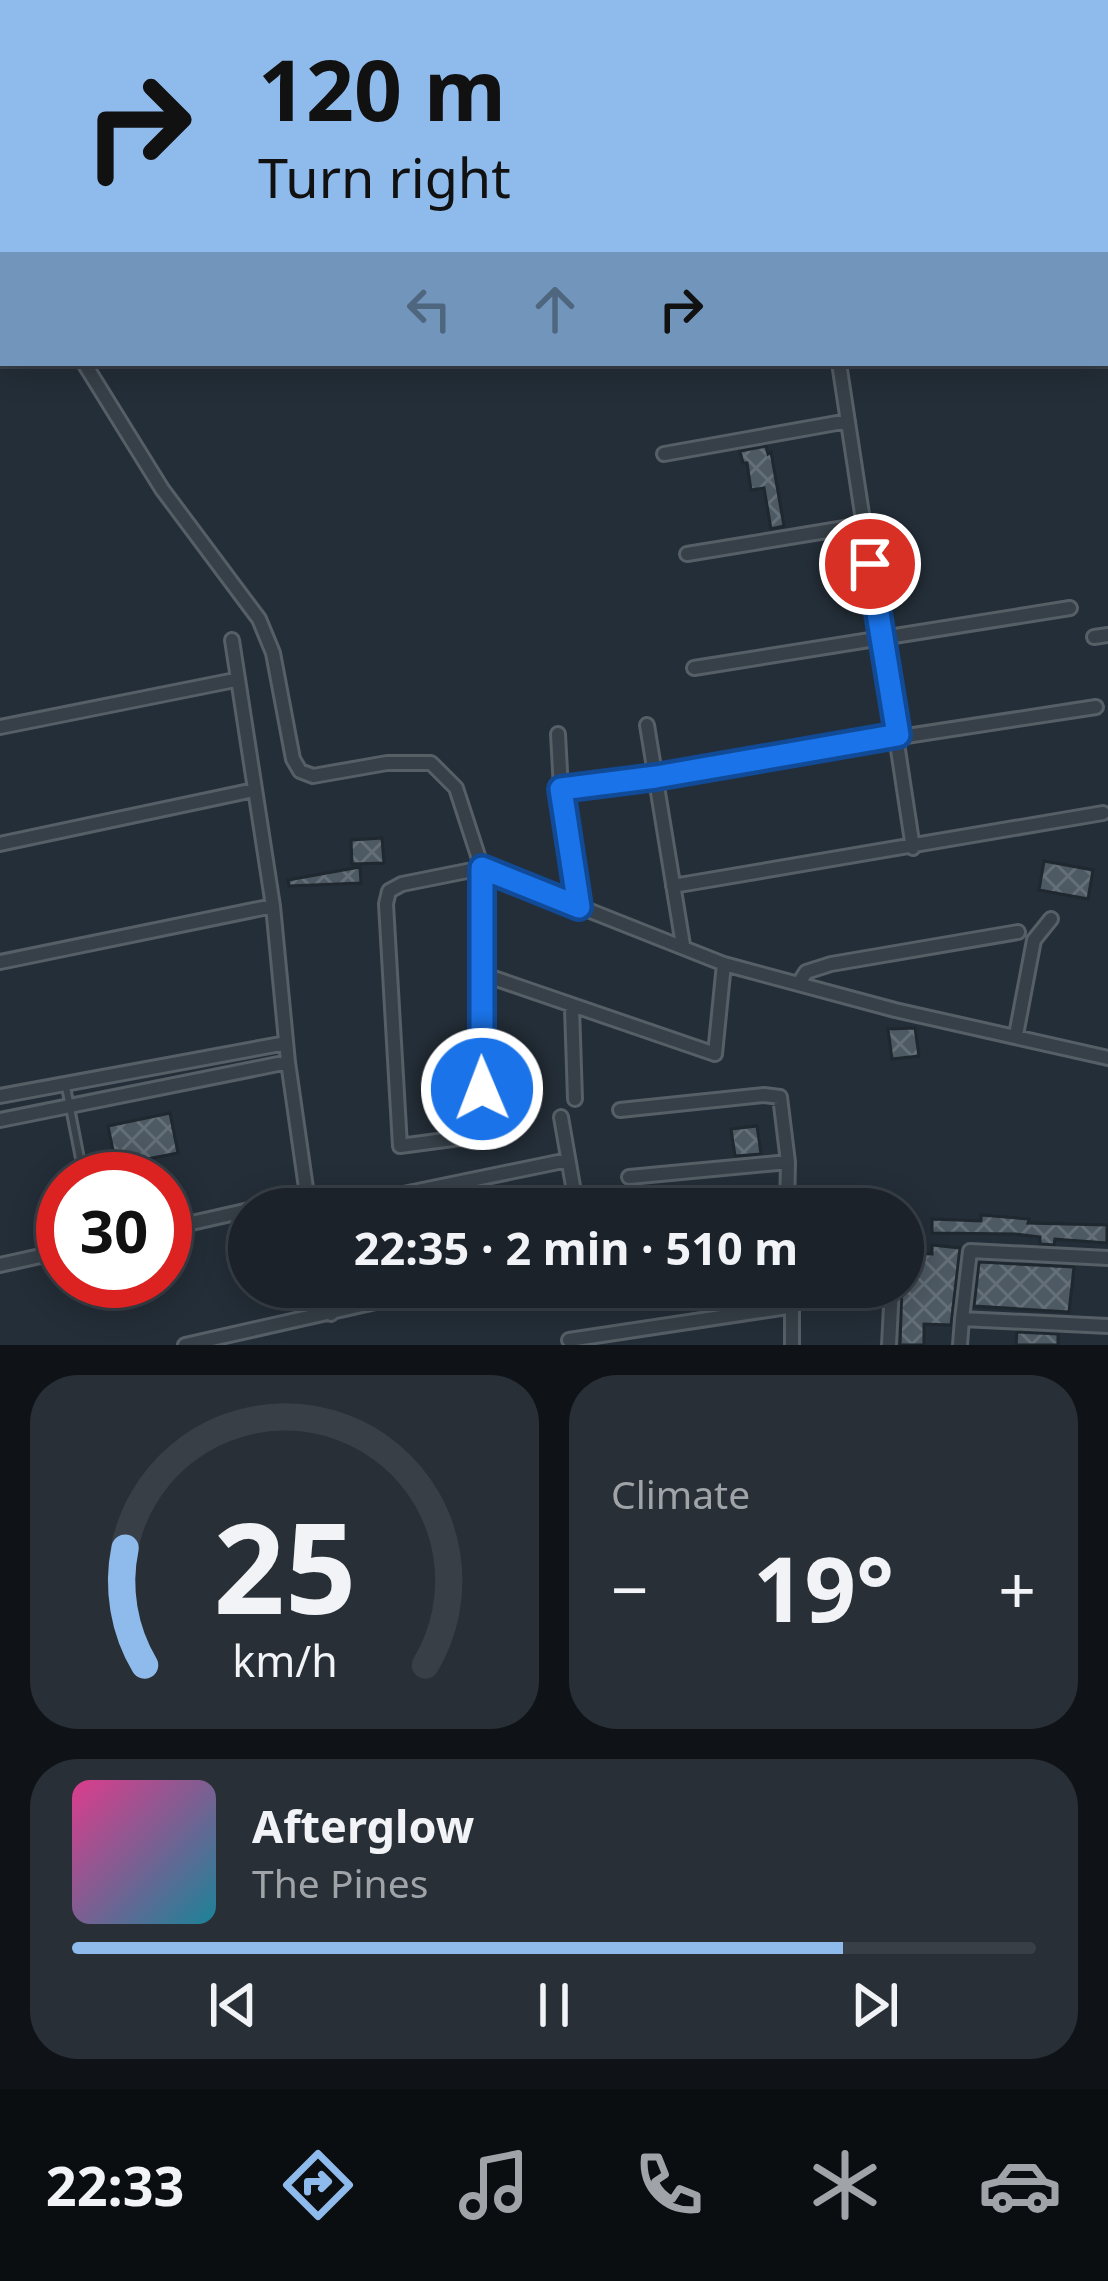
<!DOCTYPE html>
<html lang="en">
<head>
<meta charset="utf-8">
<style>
	body { margin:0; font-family:"Noto Sans",sans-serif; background:#282f36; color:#f1f3f6; height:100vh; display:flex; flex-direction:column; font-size:45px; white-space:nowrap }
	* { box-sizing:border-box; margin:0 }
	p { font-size:39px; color:#a0a4a8 }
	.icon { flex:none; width:66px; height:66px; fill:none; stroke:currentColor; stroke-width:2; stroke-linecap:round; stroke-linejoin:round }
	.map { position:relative; height:1345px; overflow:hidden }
	.sheet { display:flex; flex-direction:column; gap:30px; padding:30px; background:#0f1317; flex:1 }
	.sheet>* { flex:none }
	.guide { position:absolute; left:0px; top:0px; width:1110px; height:366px; box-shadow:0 6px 30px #0003,0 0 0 3px #393f47; background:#8fbbec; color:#111; overflow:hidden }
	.speed { position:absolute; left:36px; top:1152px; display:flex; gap:24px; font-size:60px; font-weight:700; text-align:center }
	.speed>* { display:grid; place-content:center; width:156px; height:156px; border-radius:50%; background:#1b222a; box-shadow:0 6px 30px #0003,0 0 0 3px #393f47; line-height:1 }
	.speed .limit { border:18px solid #d22; background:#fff; color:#111 }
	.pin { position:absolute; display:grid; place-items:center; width:102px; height:102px; color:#fff; margin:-51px; border:6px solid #fff; border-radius:50%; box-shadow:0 3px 12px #0007 }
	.me { position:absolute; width:132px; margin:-66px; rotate:359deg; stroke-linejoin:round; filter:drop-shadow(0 0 9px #0008) }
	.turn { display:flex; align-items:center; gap:42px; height:252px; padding:0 60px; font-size:54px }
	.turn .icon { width:156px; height:156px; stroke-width:2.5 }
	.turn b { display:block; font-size:84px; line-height:102px }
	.lanes { display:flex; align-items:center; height:114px; padding:0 60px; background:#0003; justify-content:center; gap:60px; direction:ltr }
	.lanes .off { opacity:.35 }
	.big { font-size:90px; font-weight:700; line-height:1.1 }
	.sheet .tile { flex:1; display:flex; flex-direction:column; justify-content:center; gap:18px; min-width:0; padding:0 42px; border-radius:48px; background:#282f36 }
	.sheet .dial { align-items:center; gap:0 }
	.dial svg { height:312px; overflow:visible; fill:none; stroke:#393f47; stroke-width:7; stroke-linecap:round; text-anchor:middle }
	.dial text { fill:#f1f3f6; stroke:none }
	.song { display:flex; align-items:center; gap:36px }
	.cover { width:144px; height:144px; border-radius:18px; background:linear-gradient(135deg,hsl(330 70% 55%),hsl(190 70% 35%)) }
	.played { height:12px; border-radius:6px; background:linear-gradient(90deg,#8fbbec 80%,#393f47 80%) }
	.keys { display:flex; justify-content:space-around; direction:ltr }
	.heat { display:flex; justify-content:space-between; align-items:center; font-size:66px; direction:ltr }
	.sheet .tiles { flex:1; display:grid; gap:30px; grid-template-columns:1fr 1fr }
	.tile:last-child { grid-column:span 2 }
	.trip { position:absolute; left:228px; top:1188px; width:696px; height:120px; border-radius:60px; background:#1b222a; box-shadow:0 6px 30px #0003,0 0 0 3px #393f47; font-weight:700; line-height:120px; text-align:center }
	.tab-bar { display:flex; height:192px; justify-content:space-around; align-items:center; background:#0b0e11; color:#a0a4a8 }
	.tab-bar .icon { width:84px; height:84px }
	.tab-bar .on { color:#8fbbec }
	.tab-bar b { font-size:54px; color:#f1f3f6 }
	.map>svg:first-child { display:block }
	.building { fill:url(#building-cross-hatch); stroke:#1f272f; stroke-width:3 }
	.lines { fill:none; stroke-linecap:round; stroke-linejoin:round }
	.service-casing { stroke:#565e66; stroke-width:12 }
	.minor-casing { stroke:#565e66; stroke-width:18 }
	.tertiary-casing { stroke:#565e66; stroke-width:21 }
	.trunk-casing { stroke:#434b53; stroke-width:27 }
	.service { stroke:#374048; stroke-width:6 }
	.minor { stroke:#374048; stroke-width:12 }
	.tertiary { stroke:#374048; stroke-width:15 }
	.trunk { stroke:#62605e; stroke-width:21 }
	.route-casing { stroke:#114b97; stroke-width:30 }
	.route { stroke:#1a73e8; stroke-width:21 }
</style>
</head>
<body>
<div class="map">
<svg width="1108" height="1345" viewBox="0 0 1108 1345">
	<defs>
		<pattern id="building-cross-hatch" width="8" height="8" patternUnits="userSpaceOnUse" patternTransform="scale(3)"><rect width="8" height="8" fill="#4d5963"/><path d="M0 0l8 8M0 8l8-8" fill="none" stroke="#646f78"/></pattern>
	</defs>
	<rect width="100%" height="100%" fill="#242e38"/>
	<path class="building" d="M766,446L768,454L771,452L784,526L771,529L764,488L751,490L747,463H743L740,451Z
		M382,838L384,863L352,864L351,840Z
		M1044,861L1093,870L1088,899L1039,890Z
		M360,867L361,883L289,886L288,880Z
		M915,1028L919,1056L892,1059L888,1029Z
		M170,1113L178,1153L116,1165L108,1126Z
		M757,1126L761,1154L735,1156L731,1129Z
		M981,1215L1029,1219L1028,1223L1107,1225V1243L1055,1239L1054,1245L1040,1244V1237L1015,1234L932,1233V1219L981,1221Z
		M932,1245L960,1248L951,1325L924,1324V1345H900L903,1253L932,1254Z
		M979,1262L1074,1267L1069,1312L974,1306Z
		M700,1287H782V1297L703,1309Z
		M1017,1332L1058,1334V1345H1016Z"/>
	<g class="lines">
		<g class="service-casing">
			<path id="service" d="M856,0V3
				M66,1087L84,1179"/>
		</g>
		<g class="minor-casing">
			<path id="minor" d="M340,0L341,3
				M72,3L73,0
				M84,363L162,489L259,619L273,653L293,759L300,771L313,776L387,763H431L456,788L482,868L724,964L895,1010L1108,1058
				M839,363L913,848
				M664,454L848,421
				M687,554L863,525
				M1094,637L1108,635
				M232,640L273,906L288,1062L309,1209
				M694,668L1070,608
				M647,725L683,945
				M0,727L235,680
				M558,734L561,789L579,907
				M561,789L1096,707
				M0,844L254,790
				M482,868L479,973L483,1128L475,1136L400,1146L386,904L389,891L402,884Z
				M673,886L1103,813
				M0,962L273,906
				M479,973L715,1054L724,964
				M799,983L806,972L831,964L1018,932
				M572,1008L575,1099
				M1016,1035L1034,940L1051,919
				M0,1096L286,1043
				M620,1110L764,1095L780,1097L788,1162L787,1209
				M561,1117L577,1209
				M0,1120L288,1062
				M629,1177L788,1162
				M255,1209L306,1198
				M331,1209L568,1160
				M165,1229L249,1210
				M0,1265L63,1251
				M325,1287L331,1314
				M792,1287V1345
				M962,1319L970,1251L1108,1258
				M569,1340L794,1306
				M185,1345L442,1287
				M889,1345L892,1287
				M960,1345L962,1319L1108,1326"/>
		</g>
		<g class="tertiary-casing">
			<path id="tertiary" d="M1100,3L1108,2
				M1107,89H1108
				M0,185L3,184
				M0,267H3"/>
		</g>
		<g class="trunk-casing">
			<path id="trunk" d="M1107,27H1108
				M1107,55H1108
				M0,213H3
				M0,247H3"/>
		</g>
		<use href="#service" class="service"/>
		<use href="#minor" class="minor"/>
		<use href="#tertiary" class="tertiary"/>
		<use href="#trunk" class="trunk"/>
	</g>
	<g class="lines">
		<g class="route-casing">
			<path id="route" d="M482,1089V868L579,907L561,789L656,777L898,735L870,564"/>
		</g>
		<use href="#route" class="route"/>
	</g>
</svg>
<div class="speed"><div class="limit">30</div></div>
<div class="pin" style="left:870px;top:564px;background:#d93025"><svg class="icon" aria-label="arrive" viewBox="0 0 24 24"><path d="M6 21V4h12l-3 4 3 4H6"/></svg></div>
<svg class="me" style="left:482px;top:1089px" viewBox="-20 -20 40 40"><circle r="17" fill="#1a73e8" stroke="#fff" stroke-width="3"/><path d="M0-11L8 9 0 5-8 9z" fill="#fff"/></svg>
<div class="trip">22:35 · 2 min · 510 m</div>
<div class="guide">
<div class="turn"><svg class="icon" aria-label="right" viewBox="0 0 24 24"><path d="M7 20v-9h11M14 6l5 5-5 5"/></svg><div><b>120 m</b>Turn right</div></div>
<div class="lanes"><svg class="icon off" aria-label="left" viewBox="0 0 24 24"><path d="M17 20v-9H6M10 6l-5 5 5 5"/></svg><svg class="icon off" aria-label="ahead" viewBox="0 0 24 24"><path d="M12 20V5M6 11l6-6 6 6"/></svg><svg class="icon" aria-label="right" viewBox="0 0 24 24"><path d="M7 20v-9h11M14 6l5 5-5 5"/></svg></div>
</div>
</div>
<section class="sheet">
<div class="tiles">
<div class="tile dial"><svg viewBox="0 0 100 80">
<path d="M14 69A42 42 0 1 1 86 69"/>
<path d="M14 69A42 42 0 0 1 9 39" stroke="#8fbbec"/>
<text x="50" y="56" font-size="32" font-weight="700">25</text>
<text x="50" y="72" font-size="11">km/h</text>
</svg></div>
<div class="tile"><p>Climate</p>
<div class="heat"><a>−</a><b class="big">19°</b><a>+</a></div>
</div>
<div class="tile">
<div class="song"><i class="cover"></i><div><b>Afterglow</b><p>The Pines</p></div></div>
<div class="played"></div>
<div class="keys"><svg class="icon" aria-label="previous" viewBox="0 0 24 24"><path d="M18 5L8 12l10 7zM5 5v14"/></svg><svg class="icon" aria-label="pause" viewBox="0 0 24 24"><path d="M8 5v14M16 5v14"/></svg><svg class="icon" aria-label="next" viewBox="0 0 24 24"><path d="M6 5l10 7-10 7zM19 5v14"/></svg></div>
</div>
</div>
</section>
<nav class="tab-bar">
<b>22:33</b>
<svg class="icon on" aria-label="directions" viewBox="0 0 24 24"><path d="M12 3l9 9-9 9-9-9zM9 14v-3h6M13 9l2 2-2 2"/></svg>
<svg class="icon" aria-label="music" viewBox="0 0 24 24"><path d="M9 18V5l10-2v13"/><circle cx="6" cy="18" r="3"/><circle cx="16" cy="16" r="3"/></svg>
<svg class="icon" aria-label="phone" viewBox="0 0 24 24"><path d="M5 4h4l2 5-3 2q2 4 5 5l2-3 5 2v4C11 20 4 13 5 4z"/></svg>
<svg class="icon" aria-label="climate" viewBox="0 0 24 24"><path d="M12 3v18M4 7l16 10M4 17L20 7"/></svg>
<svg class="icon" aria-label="car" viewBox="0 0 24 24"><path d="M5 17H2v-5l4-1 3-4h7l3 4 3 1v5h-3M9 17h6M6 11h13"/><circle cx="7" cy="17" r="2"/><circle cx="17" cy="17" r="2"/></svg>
</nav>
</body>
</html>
